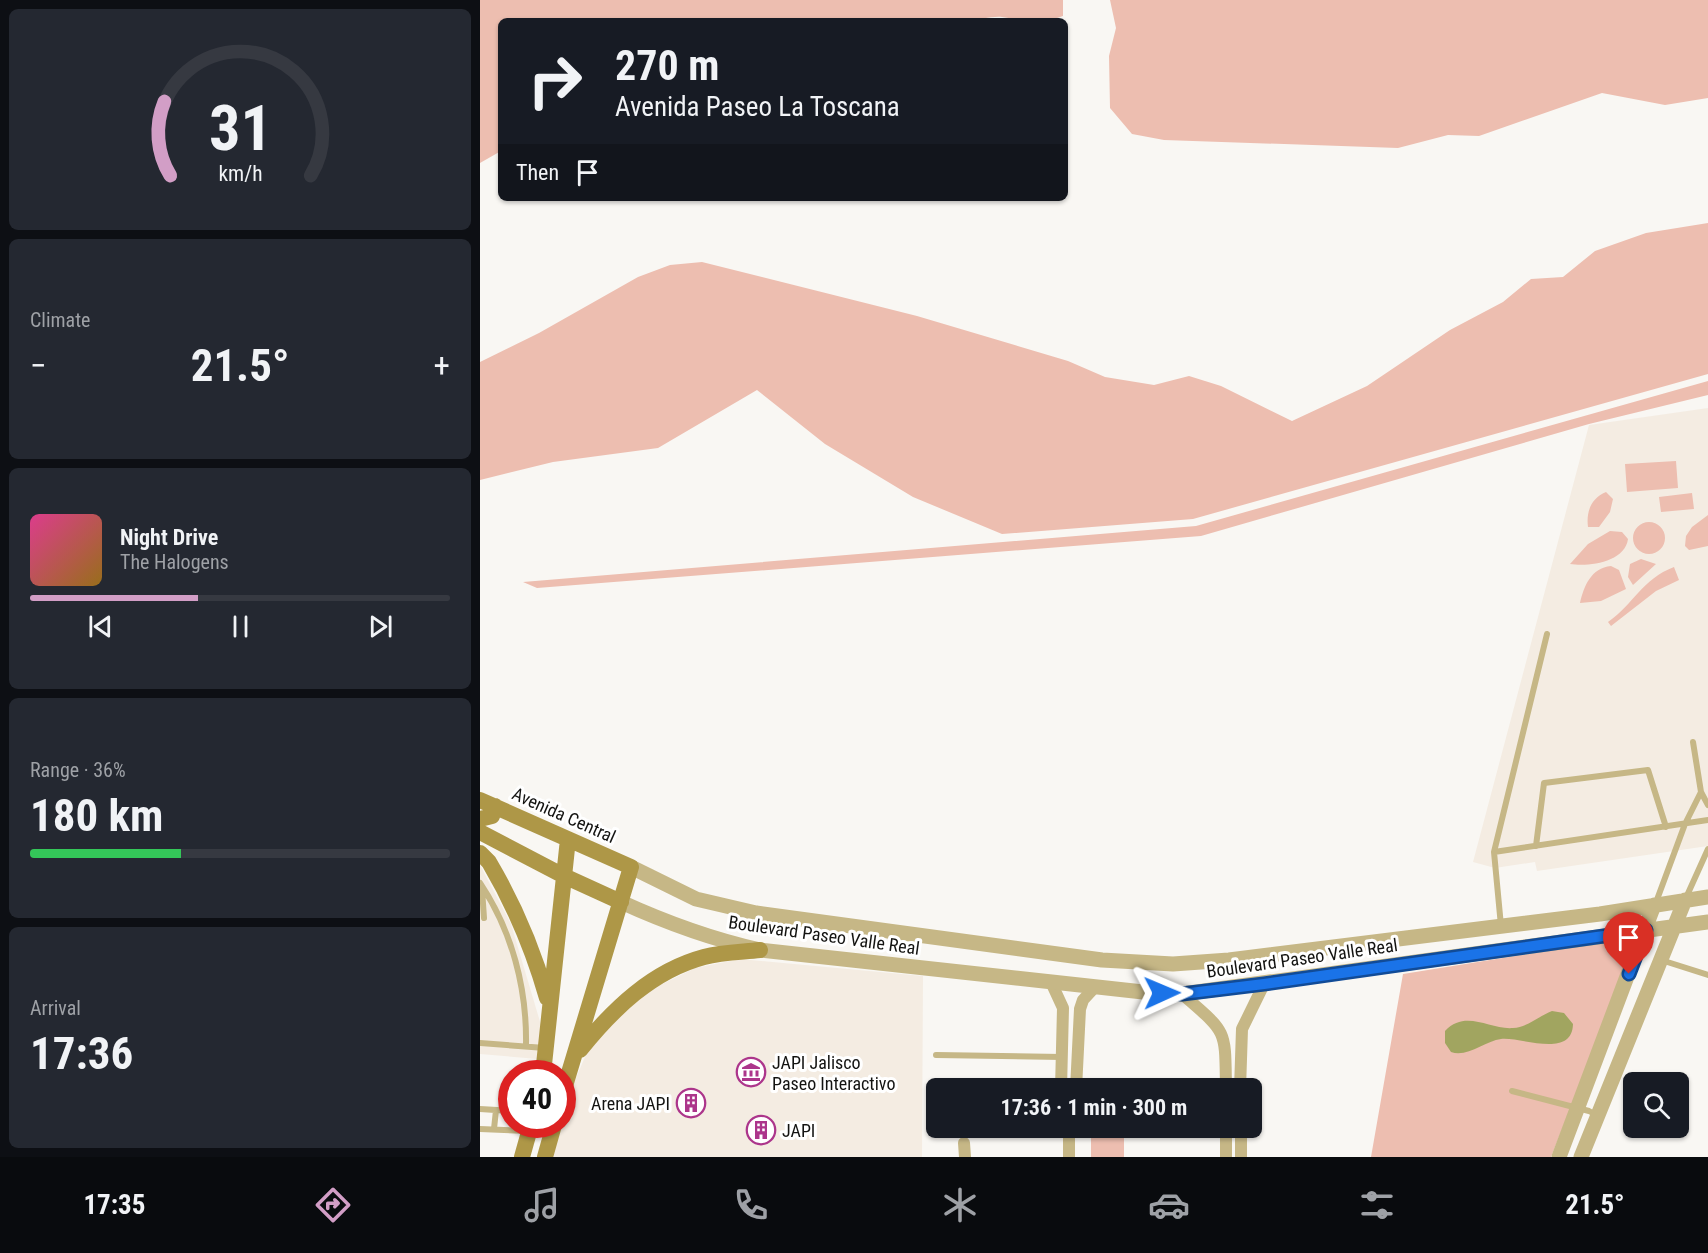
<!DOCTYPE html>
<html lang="en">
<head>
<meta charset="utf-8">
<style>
	body { margin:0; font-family:"Roboto Condensed",sans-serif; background:#242831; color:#f1f3f6; height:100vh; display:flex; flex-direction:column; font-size:22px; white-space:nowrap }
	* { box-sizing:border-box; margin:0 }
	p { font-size:20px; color:#9ea1a6 }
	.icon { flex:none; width:33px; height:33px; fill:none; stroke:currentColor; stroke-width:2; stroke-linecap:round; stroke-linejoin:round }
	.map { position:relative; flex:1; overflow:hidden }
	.drawer { display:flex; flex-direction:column; gap:9px; padding:9px; background:#0d0f14; width:480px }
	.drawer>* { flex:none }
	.top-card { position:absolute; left:18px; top:18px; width:570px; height:183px; border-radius:9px; box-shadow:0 2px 4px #0004; background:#171b24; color:#f1f3f6; overflow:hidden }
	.buttons { position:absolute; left:1143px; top:1072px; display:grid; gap:12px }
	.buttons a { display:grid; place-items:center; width:66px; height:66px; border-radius:9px; background:#171b24; box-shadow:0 2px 4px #0004; font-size:30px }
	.speed { position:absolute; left:18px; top:1060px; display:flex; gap:12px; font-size:30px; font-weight:700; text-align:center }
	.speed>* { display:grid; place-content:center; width:78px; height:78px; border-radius:50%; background:#171b24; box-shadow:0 2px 4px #0004; line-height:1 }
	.speed .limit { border:9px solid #d22; background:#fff; color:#111 }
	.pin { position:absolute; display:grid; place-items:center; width:51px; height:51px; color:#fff; margin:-62px -26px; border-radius:50% 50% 50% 0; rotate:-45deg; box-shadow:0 0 6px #0007 }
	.pin .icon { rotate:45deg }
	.me { position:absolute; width:66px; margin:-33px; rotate:89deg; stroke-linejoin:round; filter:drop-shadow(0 0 4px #0008) }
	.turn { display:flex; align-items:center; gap:21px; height:126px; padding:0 18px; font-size:27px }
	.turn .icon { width:78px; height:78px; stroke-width:2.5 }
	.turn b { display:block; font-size:42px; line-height:51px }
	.then { display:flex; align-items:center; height:57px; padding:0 18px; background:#0003; gap:12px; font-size:22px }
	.big { font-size:45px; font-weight:700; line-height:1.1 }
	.drawer .card { flex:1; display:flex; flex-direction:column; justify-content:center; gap:9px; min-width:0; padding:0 21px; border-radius:9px; background:#242831 }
	.drawer .dial { align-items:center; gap:0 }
	.dial svg { height:156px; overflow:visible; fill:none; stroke:#363941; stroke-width:7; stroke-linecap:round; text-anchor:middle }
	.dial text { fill:#f1f3f6; stroke:none }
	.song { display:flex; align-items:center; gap:18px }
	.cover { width:72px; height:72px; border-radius:9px; background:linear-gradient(135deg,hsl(330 70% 55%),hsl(40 70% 35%)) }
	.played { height:6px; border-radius:3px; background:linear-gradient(90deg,#d29ec6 40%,#363941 40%) }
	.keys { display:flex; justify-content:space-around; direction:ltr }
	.heat { display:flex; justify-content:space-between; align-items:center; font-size:33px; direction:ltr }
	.charge { height:9px; border-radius:4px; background:linear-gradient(90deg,#34c759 36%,#363941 0) }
	.trip { position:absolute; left:446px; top:1078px; width:336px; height:60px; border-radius:9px; background:#171b24; box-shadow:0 2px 4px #0004; font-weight:700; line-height:60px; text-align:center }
	.menu { display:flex; height:96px; justify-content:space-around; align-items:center; background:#090b0e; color:#9ea1a6 }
	.menu .icon { width:42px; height:42px }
	.menu .on { color:#d29ec6 }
	.menu b { font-size:27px; color:#f1f3f6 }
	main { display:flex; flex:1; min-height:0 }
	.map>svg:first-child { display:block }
	.built { fill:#f4ece2 }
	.green { fill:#edbeb0 }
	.water { fill:#a1a560 }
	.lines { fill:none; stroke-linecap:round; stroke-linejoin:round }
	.service { stroke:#c6b786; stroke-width:6 }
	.minor { stroke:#c6b786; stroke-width:12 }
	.tertiary { stroke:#c6b786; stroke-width:15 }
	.secondary { stroke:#ae9747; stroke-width:16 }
	.route-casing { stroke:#114b97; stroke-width:15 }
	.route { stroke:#1a73e8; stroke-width:10 }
	.labels { text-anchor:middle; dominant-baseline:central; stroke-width:6; stroke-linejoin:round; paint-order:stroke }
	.street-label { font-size:18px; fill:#131311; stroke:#fff }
	.poi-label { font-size:18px; fill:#131311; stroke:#fff; text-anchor:start }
</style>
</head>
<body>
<main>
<section class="drawer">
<div class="card dial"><svg viewBox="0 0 100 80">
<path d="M14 69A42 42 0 1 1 86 69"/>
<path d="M14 69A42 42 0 0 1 11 31" stroke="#d29ec6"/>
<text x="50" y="56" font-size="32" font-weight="700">31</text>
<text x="50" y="72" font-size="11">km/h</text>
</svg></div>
<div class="card"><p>Climate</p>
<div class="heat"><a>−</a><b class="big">21.5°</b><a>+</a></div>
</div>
<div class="card">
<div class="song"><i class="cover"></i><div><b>Night Drive</b><p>The Halogens</p></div></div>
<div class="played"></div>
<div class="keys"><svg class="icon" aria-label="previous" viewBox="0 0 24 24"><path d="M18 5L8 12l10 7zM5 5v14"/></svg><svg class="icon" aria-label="pause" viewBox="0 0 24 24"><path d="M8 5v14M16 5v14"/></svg><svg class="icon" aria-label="next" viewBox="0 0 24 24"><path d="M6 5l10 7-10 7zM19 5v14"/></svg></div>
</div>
<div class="card"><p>Range · 36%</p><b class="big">180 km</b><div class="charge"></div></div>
<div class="card"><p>Arrival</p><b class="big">17:36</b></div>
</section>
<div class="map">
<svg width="1228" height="1157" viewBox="0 0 1228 1157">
	<rect width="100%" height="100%" fill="#f9f7f3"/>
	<path class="built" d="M1228,408V846L1057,871L1055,862L1015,868L993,862L1109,425Z
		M0,865L31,924L61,1025L58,1059L0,1054Z
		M260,959L443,976L442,1157H73L89,1094L108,1050L135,1016L166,992L215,968Z"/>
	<path class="green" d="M0,0H583V16C562,24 544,20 522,17C512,16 499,20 488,21H21V151L0,163Z
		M630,0H1228V98L1185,105L1122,93L999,136L968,135L918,148L684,140L652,134L630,108L629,56L636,28Z
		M1228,223V374L713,519L522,534L433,497L345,444L277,390L178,448L73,462L0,480V362L59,333L158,277L190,265L222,262L437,316L588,361L625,377L674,385L709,376L741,386L812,421L887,386L970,330L1023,302L1051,279L1083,277L1115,251L1166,233Z
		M1228,381V395L1109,424L721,536L57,588L43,582L716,526Z
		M1196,461L1198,488L1147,492L1145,464Z
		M1126,492L1133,499L1130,512L1119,527H1108C1106,512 1111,498 1126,492Z
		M1212,493L1214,509L1181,512L1179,497Z
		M1228,515V546L1209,550L1205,546L1206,536L1212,527Z
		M1153 538a16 16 0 1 1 32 0a16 16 0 1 1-32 0Z
		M1130,531L1142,532L1148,539C1145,562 1109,567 1090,564L1108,544Z
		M1161,559L1176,564L1153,585L1148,577L1150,564Z
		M1131,566L1139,570L1146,589L1121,601L1100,603C1104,586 1111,568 1131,566Z
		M1194,567L1199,580L1176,591L1131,626L1128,622C1154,604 1162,579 1194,567Z
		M1136,940L1151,955L1071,1157H891L923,974Z
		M611,1128H644V1157H611Z"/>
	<path class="water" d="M1072,1011L1084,1013L1093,1024C1092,1059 1043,1037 1021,1039C1005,1041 987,1058 971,1052L965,1043V1031C986,1009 1010,1030 1033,1028C1048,1027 1059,1016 1072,1011Z"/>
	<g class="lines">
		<path class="service" d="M1213,742L1221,792L1228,805
			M1056,846L1064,783L1168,770L1186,827
			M1014,852L1228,820
			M0,883C32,931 47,988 46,1045
			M2,889L4,918
			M1205,900L1228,849
			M1175,905L1205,824L1221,792
			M1021,926L1014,852L1067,634
			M1181,960L1228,975
			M0,1043L65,1048
			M456,1055L582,1057
			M1032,1091L1109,1111L1118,1116
			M0,1109L32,1111
			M0,1129L47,1131
			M14,1129L16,1110"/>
		<path class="minor" d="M571,982L583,1008L581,1089
			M702,994C748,1034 745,1028 746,1089
			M596,1089L600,1009L603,1000L615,987
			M760,1089L762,1029L784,984
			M589,1128V1157
			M746,1128V1157
			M761,1128V1157
			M484,1143L485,1157"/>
		<path class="tertiary" d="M151,867L216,899L276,913L622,960L693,964L749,960L1120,914L1228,897
			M141,902C187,923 231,939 280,950L663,992L702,994L1228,922
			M1079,1157L1174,905
			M1101,1157L1205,900"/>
		<path class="secondary" d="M0,800L151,867L82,1096
			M0,819L12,816L15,806
			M0,832L84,876L141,902
			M0,853L9,862C35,906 53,949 67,998
			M100,1050C133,1009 172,971 224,957C242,952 262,952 280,950
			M63,1074L88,839
			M42,1157L51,1125
			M65,1157L74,1125"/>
	</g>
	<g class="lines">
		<g class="route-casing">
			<path id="route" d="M682,993L702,994L784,984L1166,930L1149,974"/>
		</g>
		<use href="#route" class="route"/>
	</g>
	<defs>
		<g id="museum-ring" transform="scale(1.5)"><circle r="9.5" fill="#fff" stroke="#ac358b" stroke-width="1.5"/><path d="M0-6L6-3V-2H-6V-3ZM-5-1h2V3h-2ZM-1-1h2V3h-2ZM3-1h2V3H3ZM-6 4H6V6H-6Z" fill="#ac358b"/></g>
		<g id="building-ring" transform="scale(1.5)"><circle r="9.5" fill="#fff" stroke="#ac358b" stroke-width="1.5"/><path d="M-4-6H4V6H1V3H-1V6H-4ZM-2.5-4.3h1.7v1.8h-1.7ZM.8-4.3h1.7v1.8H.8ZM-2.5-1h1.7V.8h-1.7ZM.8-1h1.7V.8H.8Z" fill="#ac358b"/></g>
	</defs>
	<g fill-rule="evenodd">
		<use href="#museum-ring" x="271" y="1072"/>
		<use href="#building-ring" x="211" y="1103"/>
		<use href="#building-ring" x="281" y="1130"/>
	</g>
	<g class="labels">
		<g class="street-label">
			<text transform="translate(84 815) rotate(24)">Avenida Central</text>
			<text transform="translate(344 935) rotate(8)">Boulevard Paseo Valle Real</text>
			<text transform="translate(822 958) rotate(-8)">Boulevard Paseo Valle Real</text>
		</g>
		<g class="poi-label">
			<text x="292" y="1062">JAPI Jalisco<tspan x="292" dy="21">Paseo Interactivo</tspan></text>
			<text x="190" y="1103" text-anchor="end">Arena JAPI</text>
			<text x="302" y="1130">JAPI</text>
		</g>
	</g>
</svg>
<div class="buttons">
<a><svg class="icon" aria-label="search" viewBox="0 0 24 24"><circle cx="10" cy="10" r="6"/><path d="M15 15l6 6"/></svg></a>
</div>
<div class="speed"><div class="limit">40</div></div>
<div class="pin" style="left:1149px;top:974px;background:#d93025"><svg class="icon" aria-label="arrive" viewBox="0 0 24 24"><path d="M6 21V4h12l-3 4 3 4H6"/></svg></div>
<svg class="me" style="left:682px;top:993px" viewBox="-20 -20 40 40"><path d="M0-17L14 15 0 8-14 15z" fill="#1a73e8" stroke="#fff" stroke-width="4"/></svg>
<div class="trip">17:36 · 1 min · 300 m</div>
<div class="top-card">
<div class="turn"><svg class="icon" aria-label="right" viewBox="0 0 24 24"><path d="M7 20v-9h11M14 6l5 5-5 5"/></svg><div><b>270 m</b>Avenida Paseo La Toscana</div></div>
<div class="then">Then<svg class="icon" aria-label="arrive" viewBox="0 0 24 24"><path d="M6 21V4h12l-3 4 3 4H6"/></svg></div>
</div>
</div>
</main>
<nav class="menu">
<b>17:35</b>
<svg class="icon on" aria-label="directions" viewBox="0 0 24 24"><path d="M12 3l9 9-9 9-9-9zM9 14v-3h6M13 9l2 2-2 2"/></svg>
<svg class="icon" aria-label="music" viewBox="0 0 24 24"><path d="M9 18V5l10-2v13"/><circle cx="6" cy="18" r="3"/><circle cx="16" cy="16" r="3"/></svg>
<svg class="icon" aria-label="phone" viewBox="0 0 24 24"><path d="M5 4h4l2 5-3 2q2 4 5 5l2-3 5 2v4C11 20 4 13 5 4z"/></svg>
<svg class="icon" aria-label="climate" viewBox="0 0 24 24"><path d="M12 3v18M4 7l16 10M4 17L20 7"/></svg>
<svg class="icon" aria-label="car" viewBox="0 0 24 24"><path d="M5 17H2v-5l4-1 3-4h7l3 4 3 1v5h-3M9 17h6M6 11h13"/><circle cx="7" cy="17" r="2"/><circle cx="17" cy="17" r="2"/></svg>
<svg class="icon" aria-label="filters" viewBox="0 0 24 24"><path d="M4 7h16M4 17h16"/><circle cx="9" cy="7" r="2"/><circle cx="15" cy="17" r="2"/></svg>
<b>21.5°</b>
</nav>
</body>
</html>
